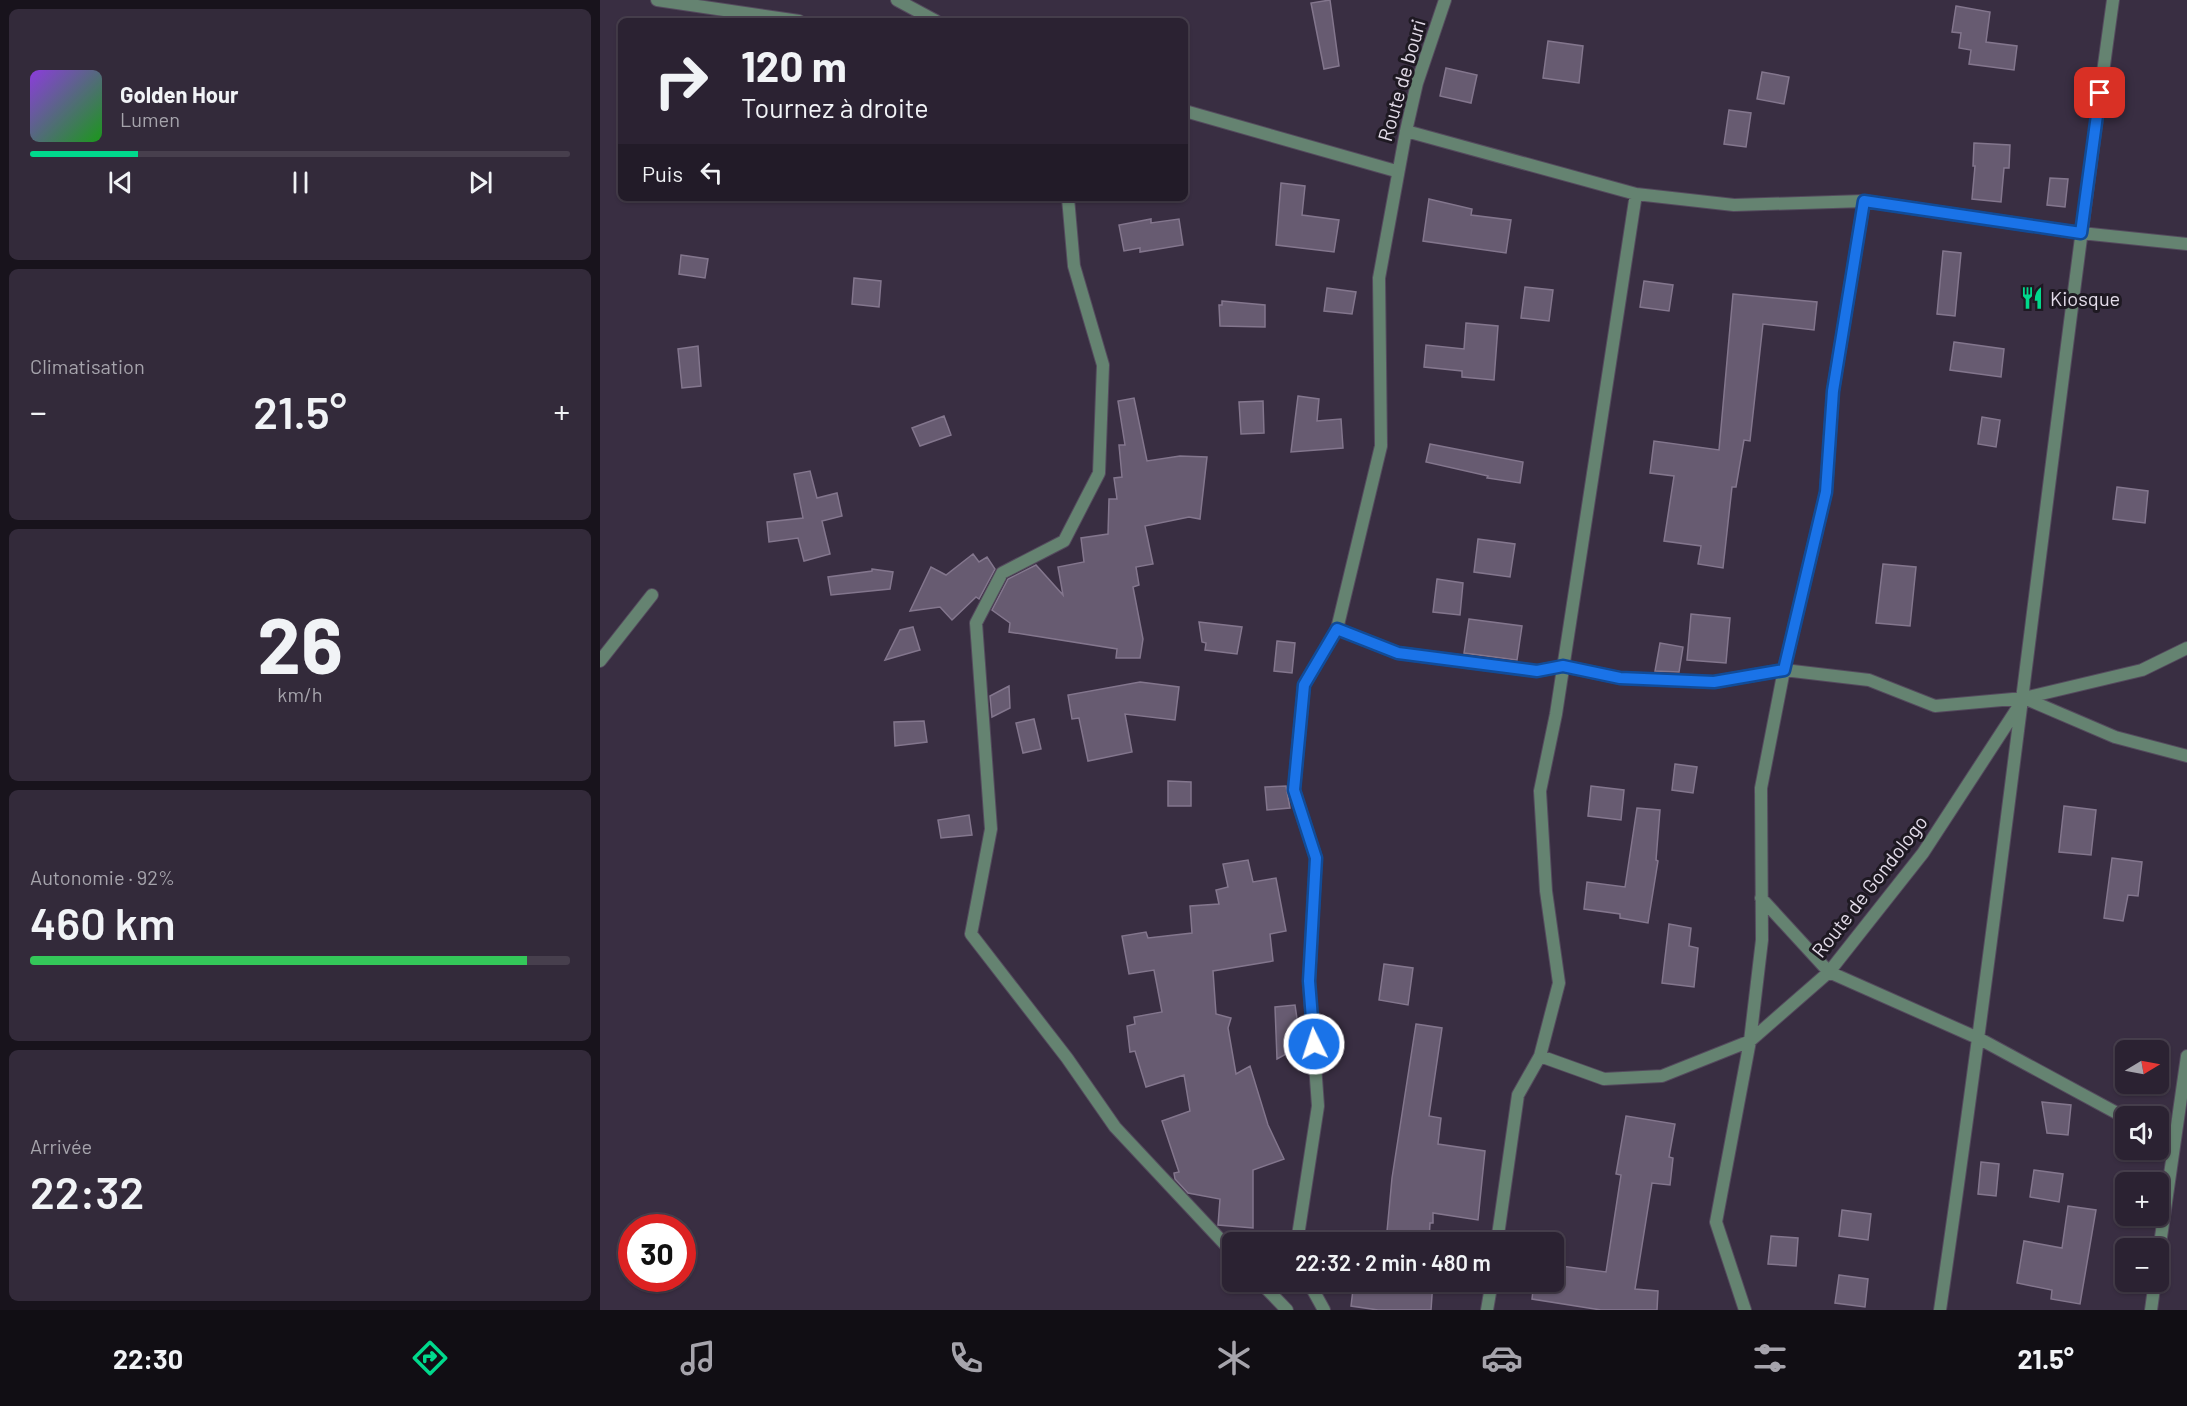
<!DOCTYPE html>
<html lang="fr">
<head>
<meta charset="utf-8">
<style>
	body { margin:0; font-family:Barlow,sans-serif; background:#332a3a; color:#f1f3f6; height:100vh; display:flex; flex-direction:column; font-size:22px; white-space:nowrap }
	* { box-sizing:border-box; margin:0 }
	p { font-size:20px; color:#a6a4ac }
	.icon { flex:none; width:33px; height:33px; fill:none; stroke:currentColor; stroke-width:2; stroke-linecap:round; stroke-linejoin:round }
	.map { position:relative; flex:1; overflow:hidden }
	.sheet { display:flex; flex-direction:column; gap:9px; padding:9px; background:#18131c; width:600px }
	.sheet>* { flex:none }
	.top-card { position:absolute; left:18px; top:18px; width:570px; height:183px; border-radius:9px; box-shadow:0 2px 4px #0004,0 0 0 2px #473f4d; background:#2b2232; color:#f1f3f6; overflow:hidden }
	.needle { width:39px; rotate:80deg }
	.tools { position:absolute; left:1515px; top:1040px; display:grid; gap:12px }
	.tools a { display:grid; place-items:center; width:54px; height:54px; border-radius:9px; background:#2b2232; box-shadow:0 2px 4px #0004,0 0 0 2px #473f4d; font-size:30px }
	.speed { position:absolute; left:18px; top:1214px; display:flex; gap:12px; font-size:30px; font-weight:700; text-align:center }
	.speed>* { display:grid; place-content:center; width:78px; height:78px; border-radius:50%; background:#2b2232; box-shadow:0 2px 4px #0004,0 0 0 2px #473f4d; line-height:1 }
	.speed .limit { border:9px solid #d22; background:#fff; color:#111 }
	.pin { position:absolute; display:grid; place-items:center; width:51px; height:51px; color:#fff; margin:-26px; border-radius:12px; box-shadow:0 3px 9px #0006 }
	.me { position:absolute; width:66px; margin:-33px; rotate:356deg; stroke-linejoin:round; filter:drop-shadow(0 0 4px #0008) }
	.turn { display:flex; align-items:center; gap:21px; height:126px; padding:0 24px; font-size:27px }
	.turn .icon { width:78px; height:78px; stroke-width:2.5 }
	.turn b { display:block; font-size:42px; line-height:51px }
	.then { display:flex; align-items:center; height:57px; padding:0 24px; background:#0003; gap:12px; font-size:22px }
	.big { font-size:45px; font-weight:600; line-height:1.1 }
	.sheet .tile { flex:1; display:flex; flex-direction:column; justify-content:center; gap:9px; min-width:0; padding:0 21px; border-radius:9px; background:#332a3a }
	.sheet .dial { align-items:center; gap:0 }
	.dial b { font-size:78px; line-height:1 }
	.song { display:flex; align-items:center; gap:18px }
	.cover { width:72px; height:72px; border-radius:9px; background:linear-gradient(135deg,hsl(270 70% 55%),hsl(120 70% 35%)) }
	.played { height:6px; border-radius:3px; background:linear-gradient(90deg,#00d98c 20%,#473f4d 20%) }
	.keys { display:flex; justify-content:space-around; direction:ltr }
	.heat { display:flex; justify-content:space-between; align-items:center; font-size:33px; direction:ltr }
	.charge { height:9px; border-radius:4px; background:linear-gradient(90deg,#34c759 92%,#473f4d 0) }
	.trip { position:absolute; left:622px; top:1232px; width:342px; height:60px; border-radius:9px; background:#2b2232; box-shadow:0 2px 4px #0004,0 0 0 2px #473f4d; font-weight:600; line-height:60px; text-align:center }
	.dock { display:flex; height:96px; justify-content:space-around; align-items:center; background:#110e14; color:#a6a4ac }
	.dock .icon { width:42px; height:42px }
	.dock .on { color:#00d98c }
	.dock b { font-size:27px; color:#f1f3f6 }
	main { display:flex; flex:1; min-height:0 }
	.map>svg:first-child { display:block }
	.building { fill:#675b71; stroke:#83768d; stroke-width:1.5 }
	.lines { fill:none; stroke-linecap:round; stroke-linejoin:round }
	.street-casing { stroke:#544a5d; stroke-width:14 }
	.street { stroke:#658371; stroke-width:12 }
	.route-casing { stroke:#114b97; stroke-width:15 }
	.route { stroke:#1a73e8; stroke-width:10 }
	.labels { text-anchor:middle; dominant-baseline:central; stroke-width:6; stroke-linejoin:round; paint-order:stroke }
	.street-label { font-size:20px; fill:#e3dce9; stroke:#1e1922 }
	.poi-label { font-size:20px; fill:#e3dce9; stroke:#1e1922; text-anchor:start }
</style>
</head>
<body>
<main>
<section class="sheet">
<div class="tile">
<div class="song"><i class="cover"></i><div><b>Golden Hour</b><p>Lumen</p></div></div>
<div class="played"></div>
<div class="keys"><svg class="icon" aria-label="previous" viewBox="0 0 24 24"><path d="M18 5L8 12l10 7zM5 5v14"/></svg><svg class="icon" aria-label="pause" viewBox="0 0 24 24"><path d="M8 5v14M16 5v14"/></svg><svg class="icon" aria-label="next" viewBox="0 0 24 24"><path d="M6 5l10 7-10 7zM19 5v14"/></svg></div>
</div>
<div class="tile"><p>Climatisation</p>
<div class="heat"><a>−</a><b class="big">21.5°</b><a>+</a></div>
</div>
<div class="tile dial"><b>26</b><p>km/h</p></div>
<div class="tile"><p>Autonomie · 92%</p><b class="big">460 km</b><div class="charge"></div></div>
<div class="tile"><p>Arrivée</p><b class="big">22:32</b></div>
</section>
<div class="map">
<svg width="1587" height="1310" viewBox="0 0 1587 1310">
	<rect width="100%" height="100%" fill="#392e42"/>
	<path class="building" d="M730,0L739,66L724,69L711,3Z
		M1356,6L1390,12L1386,42L1417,46L1414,70L1369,64L1371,50L1359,48L1361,33L1352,32Z
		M948,41L983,46L979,83L943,78Z
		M846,68L877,75L871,103L840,96Z
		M1162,72L1189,77L1184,104L1157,99Z
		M1129,110L1151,113L1146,147L1124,144Z
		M1374,143L1410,145L1409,168H1404L1401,202L1372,199L1375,166H1373Z
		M1450,178L1468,179L1465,207L1447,205Z
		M681,183L705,186L702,215L739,220L734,252L676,245Z
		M829,199L872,209L871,215L911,220L906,253L823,241Z
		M551,219V223L579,219L583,245L540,252V248L524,251L519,225Z
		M1343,251L1361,253L1355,316L1337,314Z
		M81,255L108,259L105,278L79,274Z
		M254,278L281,281L279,307L252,304Z
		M1044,281L1073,285L1069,311L1040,307Z
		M925,287L953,290L949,321L921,318Z
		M727,288L756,292L752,314L724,311Z
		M1133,294L1217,302L1214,330L1163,324L1150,441L1144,440L1136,487H1132L1123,568L1098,564L1101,546L1064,541L1074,476L1050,473L1054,441L1119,450Z
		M622,301L665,305V327L620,326L619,305H622Z
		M866,323L898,326L894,380L862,377V371L824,367L826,345L864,349Z
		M1354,342L1404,349L1401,377L1350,370Z
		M98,346L101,386L82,388L78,349Z
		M698,396L719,399L717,421L741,419L743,448L691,452Z
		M534,398L547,461L580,456L607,457L600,519L589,517L545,526L553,564L536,567L539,585L533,587L543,639L540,658H516L517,649L409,632L410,623L392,610L408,579L436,565L463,595L458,567L484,562L481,538L508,534L509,499H517L514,478L522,477L519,445H525L518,401Z
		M663,401L664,433L641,434L639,402Z
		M344,416L351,435L320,446L312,428Z
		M1382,417L1400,420L1396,447L1378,444Z
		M830,444L923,462L920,483L887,478L888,476L826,462Z
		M210,471L217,498L237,493L242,516L222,521L230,554L204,561L198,538L169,542L167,522L203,518L194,474Z
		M1517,487L1548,491L1545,523L1513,519Z
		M878,539L915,544L910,577L874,572Z
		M373,554L379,562L387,557L395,569L379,599L376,597L352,620L340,607L310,611L331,567L346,575Z
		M1283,564L1316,567L1310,626L1276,623Z
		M272,569L293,572L290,589L231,595L228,577L272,571Z
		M837,579L863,583L860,615L833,612Z
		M1091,614L1130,618L1126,663L1087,660Z
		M869,619L922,626L917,660L864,653Z
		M599,622L642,627L637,654L605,650L606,643L602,642Z
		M313,627L320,650L285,660L300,630Z
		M677,641L695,643L692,673L674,671Z
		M1060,643L1083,647L1079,672L1055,671Z
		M540,682L579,687L575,720L525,714L532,752L488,761L479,718L472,719L468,695Z
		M409,686L410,708L392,717L390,696Z
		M434,719L441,749L423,753L416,723Z
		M324,721L327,742L295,746L294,722Z
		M1075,764L1097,767L1093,793L1072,790Z
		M568,781L591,782V806H568Z
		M686,786L690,808L667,810L665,787Z
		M991,786L1024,790L1021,820L988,816Z
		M1464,806L1496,810L1491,855L1459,852Z
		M1037,808L1060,810L1056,860L1058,861L1048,923L1020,918V914L984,909L987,882L1025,887Z
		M369,815L372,835L341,838L338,820Z
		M1512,858L1542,862L1538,896L1528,895L1523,921L1504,918Z
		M648,860L653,882L676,878L686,931L670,934L673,961L613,971L616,1014L631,1018L628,1028L636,1074L650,1066L668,1125L684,1159L653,1170V1228L618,1225L620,1199L588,1193L575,1179L574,1173L579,1172L562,1121L590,1111L584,1075L546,1087L535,1051L530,1052L527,1026L535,1024L534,1017L562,1012L554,970L529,974L522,936L546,932L548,938L592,933L590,906L619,904L616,890L628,887L623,864Z
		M1069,924L1091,928L1089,946L1098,948L1094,987L1062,983Z
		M784,964L813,968L808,1005L779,1000Z
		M695,1005L701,1046L677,1059L675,1007Z
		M816,1024L842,1028L829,1116L841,1118L838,1144L885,1151L878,1220L833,1213V1223H830L829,1242H786L792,1178Z
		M1442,1102L1471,1105L1468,1135L1447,1133Z
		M1026,1116L1075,1124L1069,1157L1073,1158L1070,1185L1052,1183L1035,1289L1058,1291L1057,1310H1001L932,1299L934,1281H954V1265L1006,1272L1021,1175L1016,1174Z
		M1381,1162L1399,1164L1396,1196L1378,1194Z
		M1434,1170L1463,1174L1459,1202L1430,1197Z
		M1468,1206L1496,1210L1480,1304L1451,1299L1452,1290L1417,1283L1424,1241L1462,1248Z
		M1242,1210L1271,1214L1268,1240L1239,1236Z
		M1171,1236L1198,1238L1196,1266L1168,1264Z
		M1239,1275L1268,1279L1265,1307L1235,1303Z
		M754,1281L783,1283V1281H833L831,1310H778L751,1306Z"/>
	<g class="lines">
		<g class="street-casing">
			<path id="street" d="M57,0L199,21
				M297,0L336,21
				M585,111L796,171
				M806,131L1036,194L1134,205L1264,201L1481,233L1587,244
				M468,198L474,266L503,365L499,473L464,541L402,573L376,623L391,829L371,934L467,1058L515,1127L633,1253
				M737,629L798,653L937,671L963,666L1020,678L1114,682L1184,670L1269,680L1335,706L1424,698L1542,670L1587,648
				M0,661L52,595
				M1161,898L1229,972L1380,1039L1526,1118
				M940,1056L1004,1079L1062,1076L1150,1041L1229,972L1323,853L1424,698L1515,737L1587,756
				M1558,1136L1574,1144
				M697,1242L718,1106L709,982L716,858L694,790L704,685L737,629L781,446L779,278L806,131L817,83L845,0
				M897,1242L918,1095L940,1056L959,983L946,891L940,791L956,714L1036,194
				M1558,1258L1587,1056
				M659,1281L687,1310
				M708,1281L724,1310
				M887,1310L892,1281
				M1145,1310L1116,1222L1150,1041L1162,940L1161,788L1184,670L1226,492L1233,391L1264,201
				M1340,1310C1404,874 1452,436 1513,0
				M1551,1310L1555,1281"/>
		</g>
		<use href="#street" class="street"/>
	</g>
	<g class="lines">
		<g class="route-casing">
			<path id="route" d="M714,1044L709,981L716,858L694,790L704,685L737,629L798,653L937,671L963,666L1020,678L1114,682L1184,670L1226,492L1233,391L1264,201L1481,233L1500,93"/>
		</g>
		<use href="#route" class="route"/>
	</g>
	<defs>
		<g id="restaurant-bare" transform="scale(1.8)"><path d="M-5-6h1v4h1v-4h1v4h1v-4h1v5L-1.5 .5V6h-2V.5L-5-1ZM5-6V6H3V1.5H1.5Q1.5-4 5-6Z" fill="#00d98c" stroke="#1e1922" stroke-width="2.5" paint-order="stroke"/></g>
	</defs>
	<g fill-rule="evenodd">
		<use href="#restaurant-bare" x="1432" y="298"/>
	</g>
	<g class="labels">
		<g class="street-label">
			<text transform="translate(801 80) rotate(-74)">Route de bouri</text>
			<text transform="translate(1269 886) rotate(-52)">Route de Gondologo</text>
		</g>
		<g class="poi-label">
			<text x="1450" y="298">Kiosque</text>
		</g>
	</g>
</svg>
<div class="tools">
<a><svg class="needle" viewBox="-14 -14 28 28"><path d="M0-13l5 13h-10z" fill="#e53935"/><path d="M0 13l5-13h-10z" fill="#a6a4ac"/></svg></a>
<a><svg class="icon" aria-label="sound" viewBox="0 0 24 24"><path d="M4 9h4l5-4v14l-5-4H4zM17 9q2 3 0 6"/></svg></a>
<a>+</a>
<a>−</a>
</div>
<div class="speed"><div class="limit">30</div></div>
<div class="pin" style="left:1500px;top:93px;background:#d93025"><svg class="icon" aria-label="arrive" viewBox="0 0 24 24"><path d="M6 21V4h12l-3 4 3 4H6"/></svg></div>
<svg class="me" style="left:714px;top:1044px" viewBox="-20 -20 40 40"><circle r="17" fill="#1a73e8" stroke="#fff" stroke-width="3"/><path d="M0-11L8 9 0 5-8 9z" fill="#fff"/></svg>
<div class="trip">22:32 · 2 min · 480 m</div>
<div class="top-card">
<div class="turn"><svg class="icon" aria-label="right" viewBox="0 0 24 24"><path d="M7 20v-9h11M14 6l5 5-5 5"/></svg><div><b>120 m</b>Tournez à droite</div></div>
<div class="then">Puis<svg class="icon" aria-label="left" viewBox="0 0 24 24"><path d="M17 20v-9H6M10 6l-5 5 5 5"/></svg></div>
</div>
</div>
</main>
<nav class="dock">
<b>22:30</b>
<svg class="icon on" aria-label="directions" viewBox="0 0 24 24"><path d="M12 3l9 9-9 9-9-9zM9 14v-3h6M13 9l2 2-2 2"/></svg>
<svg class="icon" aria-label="music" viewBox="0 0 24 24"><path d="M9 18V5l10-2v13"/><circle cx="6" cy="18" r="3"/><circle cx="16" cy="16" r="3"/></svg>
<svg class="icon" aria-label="phone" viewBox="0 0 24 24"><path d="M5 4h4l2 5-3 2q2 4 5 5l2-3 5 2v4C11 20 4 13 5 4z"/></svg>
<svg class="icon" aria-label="climate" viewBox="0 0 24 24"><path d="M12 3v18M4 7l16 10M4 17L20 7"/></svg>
<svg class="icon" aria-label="car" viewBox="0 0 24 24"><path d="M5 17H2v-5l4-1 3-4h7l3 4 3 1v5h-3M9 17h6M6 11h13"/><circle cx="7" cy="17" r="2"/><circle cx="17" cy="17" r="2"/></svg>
<svg class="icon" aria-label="filters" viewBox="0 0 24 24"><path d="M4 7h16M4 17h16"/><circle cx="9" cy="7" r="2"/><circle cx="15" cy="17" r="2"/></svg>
<b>21.5°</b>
</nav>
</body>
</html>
